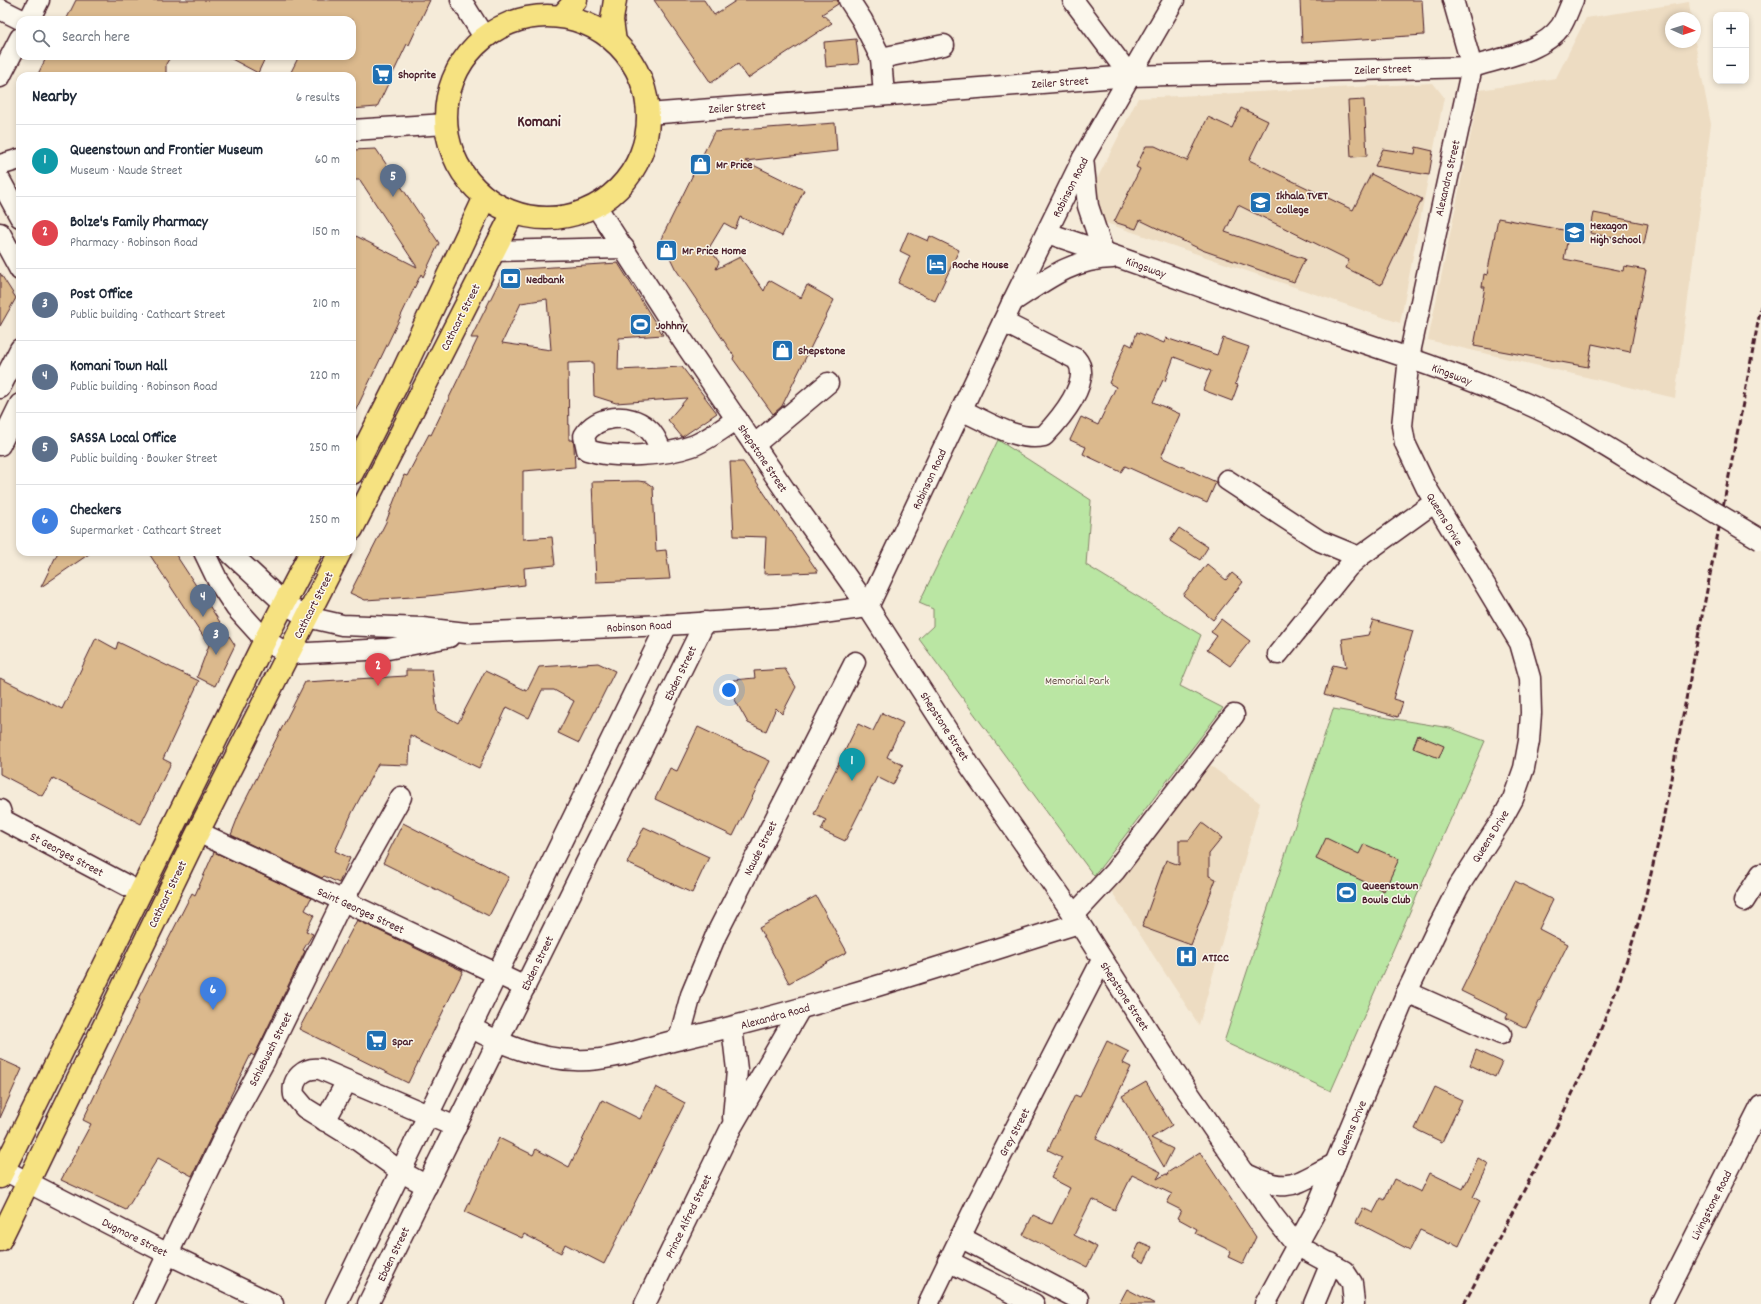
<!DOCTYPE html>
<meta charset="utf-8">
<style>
body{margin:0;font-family:Dekko,sans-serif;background:#f6f6f7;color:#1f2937}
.controls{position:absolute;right:12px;top:12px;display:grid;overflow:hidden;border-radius:8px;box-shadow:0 2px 6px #0003}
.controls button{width:36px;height:36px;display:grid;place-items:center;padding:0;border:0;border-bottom:1px solid #e0e1e3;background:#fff;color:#1f2937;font:20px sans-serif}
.compass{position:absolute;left:1665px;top:12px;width:36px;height:36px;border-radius:50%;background:#fff;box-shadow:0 2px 6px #0003;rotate:93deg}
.you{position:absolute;left:729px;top:690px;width:14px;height:14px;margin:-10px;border:3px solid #fff;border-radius:50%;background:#1a73e8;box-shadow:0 0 0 6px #1a73e833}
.badge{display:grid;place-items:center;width:26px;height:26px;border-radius:50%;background:#0b8043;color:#fff;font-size:13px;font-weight:700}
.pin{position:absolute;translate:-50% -33px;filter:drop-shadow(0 1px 2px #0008)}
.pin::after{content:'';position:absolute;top:21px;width:14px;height:12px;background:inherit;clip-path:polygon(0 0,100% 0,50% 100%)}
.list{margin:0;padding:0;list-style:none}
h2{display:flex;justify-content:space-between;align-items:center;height:52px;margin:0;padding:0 16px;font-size:17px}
h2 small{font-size:13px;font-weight:400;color:#747a83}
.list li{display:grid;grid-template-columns:26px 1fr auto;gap:12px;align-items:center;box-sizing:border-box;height:72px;padding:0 16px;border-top:1px solid #e0e1e3}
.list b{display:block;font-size:15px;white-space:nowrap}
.list p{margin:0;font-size:13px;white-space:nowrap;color:#747a83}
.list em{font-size:13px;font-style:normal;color:#747a83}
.icon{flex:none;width:22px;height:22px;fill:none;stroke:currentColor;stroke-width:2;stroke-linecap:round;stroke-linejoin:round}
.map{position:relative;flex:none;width:1761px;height:1304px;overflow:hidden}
.search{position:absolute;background:#fff;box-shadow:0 2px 6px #0003;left:16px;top:16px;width:340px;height:44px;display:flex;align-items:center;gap:10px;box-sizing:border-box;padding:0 14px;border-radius:12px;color:#747a83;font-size:15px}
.panel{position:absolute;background:#fff;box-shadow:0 2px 6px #0003;left:16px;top:72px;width:340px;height:484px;border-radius:12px}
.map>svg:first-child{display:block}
.built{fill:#eddcc2}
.green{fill:#bae6a3;stroke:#828267}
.building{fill:#dbb98d;stroke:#4a1f2b;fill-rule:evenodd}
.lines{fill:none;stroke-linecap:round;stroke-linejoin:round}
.minor-casing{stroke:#4a1f2b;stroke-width:23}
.highway-casing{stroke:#4a1f2b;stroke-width:25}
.minor{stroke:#fbf7ec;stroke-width:20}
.highway{stroke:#f6e281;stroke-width:22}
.rail{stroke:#4a1f2b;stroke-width:3;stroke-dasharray:6 3;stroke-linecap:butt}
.minor-bridge-casing{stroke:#4a1f2b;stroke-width:23;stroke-linecap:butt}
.minor-bridge{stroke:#fbf7ec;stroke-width:20}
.labels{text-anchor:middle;stroke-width:3;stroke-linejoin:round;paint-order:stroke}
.street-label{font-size:12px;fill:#4a1f2b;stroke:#fbf7ec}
.poi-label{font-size:12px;font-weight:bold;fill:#4a1f2b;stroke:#fbf7ec;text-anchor:start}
.park-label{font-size:12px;fill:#665149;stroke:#fbf7ec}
.district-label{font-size:16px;font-weight:bold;fill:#4a1f2b;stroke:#fbf7ec}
</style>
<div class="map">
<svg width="1761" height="1304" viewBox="0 0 1761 1304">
<rect width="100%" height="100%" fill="#f5ebd9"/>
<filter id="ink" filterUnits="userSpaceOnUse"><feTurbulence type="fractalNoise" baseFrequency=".025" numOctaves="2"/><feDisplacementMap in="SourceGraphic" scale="8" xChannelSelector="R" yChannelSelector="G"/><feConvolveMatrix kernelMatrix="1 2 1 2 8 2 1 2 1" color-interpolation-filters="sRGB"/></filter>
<g filter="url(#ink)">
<g class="built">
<path d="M1689,2L1691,18H1671V42H1695L1711,124L1675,398L1428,340L1480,90L1556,78L1586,18Z"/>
<path d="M1433,83L1444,97L1400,323L1103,222L1095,183L1138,98Z"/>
<path d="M1206,762L1260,803L1199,1025L1110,889Z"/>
</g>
<g class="green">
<path d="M998,440L1091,500L1086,565L1201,635L1180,686L1223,708L1094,876L919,639L933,626V609L919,603Z"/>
<path d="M1333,709L1450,728L1485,741L1331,1091L1224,1042Z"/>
</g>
<g class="building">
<path d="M76,0H430L409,45L407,44L377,107L352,109V76H289L299,56H352V20H66Z"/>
<path d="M654,0H704L714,15L737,0H838V4L822,14L832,23L748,78L738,64L711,83Z"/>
<path d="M1300,0H1422L1424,35L1302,43Z"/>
<path d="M856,39L859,64L826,67L824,42Z"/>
<path d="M47,56H171L166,64V76H37Z"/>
<path d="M226,56H266L258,73Z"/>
<path d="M1364,100L1367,156L1351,157L1348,101Z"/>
<path d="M1241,108L1268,121L1249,160L1353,210L1371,174L1422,199L1381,285L1346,268L1349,260L1238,205L1225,232L1305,259L1294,282L1202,250L1140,220L1136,229L1114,222L1140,169L1136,167L1146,146H1155L1187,161L1208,117L1232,128Z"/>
<path d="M835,123L837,151L745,161L804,190L782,236L740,217L735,229L724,223L709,248L719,262L716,269L740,257L764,291L769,280L801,298L807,285L834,300L782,406L773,414L733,359L734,356L675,268L661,239L714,132Z"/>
<path d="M1416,147L1433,151L1429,175L1375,166L1383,149L1415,154Z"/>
<path d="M376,149L439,243L423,277L421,274L352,418V246L356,236L417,267L360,180H352V150Z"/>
<path d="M1594,213L1648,224L1644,244L1590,233Z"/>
<path d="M1498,218L1569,231L1564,259L1623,271L1624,266L1646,270L1630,352L1592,344L1588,367L1474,346L1485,287H1482L1484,274L1487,275Z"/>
<path d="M908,232L928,241L930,236L959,250L935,301L898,283L910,256L900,251Z"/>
<path d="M618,263L663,335L619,338L618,370L682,367L717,413L682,437L668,420L687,398L616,403L594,396L593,362L568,363L569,440H573L574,446L575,467L523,471V539L552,537L555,565L524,568L525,585L428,596L365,600L350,593L386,522L404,475L407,476L429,434L431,435L478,338H471L505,270ZM547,299L551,350L502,343L521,303Z"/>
<path d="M0,273L16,298L0,326Z"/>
<path d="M1137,332L1164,343L1166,338L1217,355L1223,338L1249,347L1235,384L1238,385L1232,401L1203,390L1211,371L1174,357L1165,381L1163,380L1153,402L1180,414L1161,457L1216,482L1207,503L1125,466L1121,472L1083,454L1086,447L1070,440L1081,417L1098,425L1116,387L1109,383L1126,343L1132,346Z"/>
<path d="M730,462H743L818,572L764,574L766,537L734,536Z"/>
<path d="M638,481L646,482L653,487L656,551L666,550L670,579L596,582L592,482Z"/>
<path d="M1179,528L1208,547L1200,560L1170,541Z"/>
<path d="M58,552H92L41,587Z"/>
<path d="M148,552H174L235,645L215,686L197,677L209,645Z"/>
<path d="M1207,564L1226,580L1232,573L1243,582L1213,620L1183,595Z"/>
<path d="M1221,619L1250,641L1230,666L1207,650L1217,636L1211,632Z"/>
<path d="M1373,620L1413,631L1393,699L1403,702L1398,717L1324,695L1333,665L1346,668L1342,639L1368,635Z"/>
<path d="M96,638L116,649L118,642L199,681L163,759L171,763L141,824L53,778L42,796L0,774V678L62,709Z"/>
<path d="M598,663L615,671L579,743L558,733L574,701L554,690H542L529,718L507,707L479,768L410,735L409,765L378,764L352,813L335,851L350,858L339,883L324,876L322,878L231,835L241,809L305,682L406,676V670H432L437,711L458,723L485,671L527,691L539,667Z"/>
<path d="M785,669L796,687L782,714L776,708L766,731L748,723L734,698L733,680L755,678L754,671Z"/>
<path d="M882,713L903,723L887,757L903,765L893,785L877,777L845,841L821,830L826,820L814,814L858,724L873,731Z"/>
<path d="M698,727L770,761L733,836L655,799L670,768L677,771Z"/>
<path d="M1418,735L1444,746L1439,758L1413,748Z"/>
<path d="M403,823L509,877L489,916L383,863Z"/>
<path d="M1202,823L1222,838L1209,854V876L1216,879L1191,945L1142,927L1166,860L1179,865V840H1189Z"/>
<path d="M644,827L709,857L692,893L627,863Z"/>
<path d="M1326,838L1359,854L1364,844L1399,859L1384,891L1316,859Z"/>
<path d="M214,852L311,898L305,910L314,915L306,931L313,934L303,950L305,951L254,1056L251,1054L192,1176L158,1158L126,1210L61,1180L91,1124L83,1120L140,1000L138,999L192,893L195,895Z"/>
<path d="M1515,881L1553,900L1539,929L1568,944L1526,1028L1506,1018L1508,1014L1461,991Z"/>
<path d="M816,896L847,952L789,983L759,928Z"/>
<path d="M357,920L463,971L408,1083L299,1029Z"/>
<path d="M1107,1041L1129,1052L1123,1063L1131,1067L1096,1139L1161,1172L1157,1179L1166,1174L1168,1175L1167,1173L1200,1152L1256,1237L1243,1264L1228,1257L1231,1251L1195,1233L1197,1229L1177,1218L1181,1210L1167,1203L1172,1194L1132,1175L1115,1210L1092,1199L1074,1235L1097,1247L1087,1267L1023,1235L1033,1215L1052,1224L1070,1188L1051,1178L1062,1157L1048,1150L1075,1095L1080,1097Z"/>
<path d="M1476,1050L1502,1062L1495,1077L1470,1065Z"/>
<path d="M0,1059L22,1069L0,1118Z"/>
<path d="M1146,1082L1172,1125L1151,1138L1173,1149L1164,1167L1122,1096Z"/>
<path d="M656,1087L685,1103L604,1264L565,1244L561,1253L524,1234L522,1238L465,1212L499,1138L533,1155L536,1149L569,1167L602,1100L640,1119Z"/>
<path d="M1435,1087L1462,1100L1442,1142L1415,1129Z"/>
<path d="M1478,1158L1489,1164L1473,1197L1480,1201L1459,1246L1451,1242L1450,1244L1420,1230L1410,1250L1356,1222L1363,1208L1373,1213L1381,1198L1384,1200L1394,1179L1421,1192L1430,1173L1463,1189Z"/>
<path d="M1140,1242L1152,1247L1144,1263L1133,1257Z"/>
<path d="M1127,1289L1155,1304H1119Z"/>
</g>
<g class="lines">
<defs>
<g id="minor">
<path d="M461,0L484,37"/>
<path d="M849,0L862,20L881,58"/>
<path d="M0,9L22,20"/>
<path d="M29,20L39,0"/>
<path d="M1130,76L1174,0"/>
<path d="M0,77L20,38"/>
<path d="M884,95L881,58L944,45"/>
<path d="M648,114L1130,76L1472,67C1501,58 1543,52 1561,26C1566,18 1569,8 1573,0"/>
<path d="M352,130L446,124"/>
<path d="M1083,158L1088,206L1103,251"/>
<path d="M0,165L20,159"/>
<path d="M0,180L20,217"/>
<path d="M596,206L683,341L789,496L868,607L972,769L1074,915L1175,1073L1271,1213L1296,1245L1344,1271L1352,1283L1354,1304"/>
<path d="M0,233L20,270"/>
<path d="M1047,233C1121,257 1195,285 1269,311C1354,341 1442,366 1525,403C1571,423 1614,452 1658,478"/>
<path d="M494,251L624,248"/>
<path d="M1012,302C1046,280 1071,259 1113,258"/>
<path d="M0,388L20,349"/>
<path d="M961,410C986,421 1017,442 1044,436C1059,420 1094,380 1076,359L1003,322"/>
<path d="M0,445L20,404"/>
<path d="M754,445L828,383"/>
<path d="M662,452C658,444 655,434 647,428C629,412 596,415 584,436L587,450C615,459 664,456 692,446C708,440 723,428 737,419"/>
<path d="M1227,480L1320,541L1359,557"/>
<path d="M204,552L218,581L236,608L265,640L288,654L388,649L449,637"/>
<path d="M229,552L284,603L307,617L342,625L422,628L466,633L667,625L793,617L868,607L1012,303L1083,158L1130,76L1073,0"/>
<path d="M1278,654L1348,567L1359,557L1435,502"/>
<path d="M0,810L3,820L141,893"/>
<path d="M198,832L525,987"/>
<path d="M1744,901L1761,874"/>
<path d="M1074,915L1115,871L1234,715"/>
<path d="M1407,992L1501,1034"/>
<path d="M470,1027C503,1045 537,1059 575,1060C611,1062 646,1047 681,1039C816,1008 947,964 1079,923"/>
<path d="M732,1027L737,1070L733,1118"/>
<path d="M679,1039L691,995L716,935L855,662"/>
<path d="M325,1121L347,1081"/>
<path d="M0,1168L168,1254L273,1304"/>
<path d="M1246,1174C1291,1195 1293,1184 1335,1164"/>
<path d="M427,1186L400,1171L357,1140L305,1108L294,1095C291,1078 305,1067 320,1069L456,1127"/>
<path d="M960,1237L1078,1299"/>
<path d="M948,1261L1034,1304"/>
<path d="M144,1304L232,1120L264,1062L342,902L401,797"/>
<path d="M336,1304L667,625"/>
<path d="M368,1304L705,622"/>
<path d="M645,1304L731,1128L800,1009"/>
<path d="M928,1304L975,1207L1102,960"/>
<path d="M1265,1304L1314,1214L1407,992L1439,925L1459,886L1501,821L1513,799L1524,768L1529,741L1531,713L1530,678L1520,643L1426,487L1405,443L1402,426L1409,357L1472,67L1453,0"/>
<path d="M1314,1304L1331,1263"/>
<path d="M1661,1304L1761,1106"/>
</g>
<g id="highway">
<path d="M562,16L576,0"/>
<circle cx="547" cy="117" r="101"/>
<path d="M615,42L612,20L615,0"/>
<path d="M352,473L396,386L485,197"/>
<path d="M352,529L513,213"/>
<path d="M0,1177L265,640L311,552"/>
<path d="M0,1240L198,832L340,552"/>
</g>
</defs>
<use href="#minor" class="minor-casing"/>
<use href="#highway" class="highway-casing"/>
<use href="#minor" class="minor"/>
<use href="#highway" class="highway"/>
<path class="rail" d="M1464,1304C1523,1191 1588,1078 1628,956C1657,868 1671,775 1689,684C1713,558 1738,432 1761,306"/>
<defs>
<path id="minor-bridge" d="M1658,478L1761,540"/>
</defs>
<use href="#minor-bridge" class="minor-bridge-casing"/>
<use href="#minor-bridge" class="minor-bridge"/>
</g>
</g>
<defs>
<symbol id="supermarket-square" viewBox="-11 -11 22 22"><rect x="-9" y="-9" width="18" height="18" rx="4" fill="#1f6fb2" stroke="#fbf7ec"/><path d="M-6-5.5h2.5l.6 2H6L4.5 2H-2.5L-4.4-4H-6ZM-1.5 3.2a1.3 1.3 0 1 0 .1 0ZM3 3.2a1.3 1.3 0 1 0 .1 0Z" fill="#fff"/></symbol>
<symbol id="shop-square" viewBox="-11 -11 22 22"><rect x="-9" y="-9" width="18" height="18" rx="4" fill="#1f6fb2" stroke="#fbf7ec"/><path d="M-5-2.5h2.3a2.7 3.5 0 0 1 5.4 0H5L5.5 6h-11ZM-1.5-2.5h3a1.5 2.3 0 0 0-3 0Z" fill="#fff"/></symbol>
<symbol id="university-square" viewBox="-11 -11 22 22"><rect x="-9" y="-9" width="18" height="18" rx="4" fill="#1f6fb2" stroke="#fbf7ec"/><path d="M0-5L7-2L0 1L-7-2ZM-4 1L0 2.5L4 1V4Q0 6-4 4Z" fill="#fff"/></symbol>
<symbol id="school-square" viewBox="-11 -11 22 22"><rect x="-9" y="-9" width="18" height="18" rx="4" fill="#1f6fb2" stroke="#fbf7ec"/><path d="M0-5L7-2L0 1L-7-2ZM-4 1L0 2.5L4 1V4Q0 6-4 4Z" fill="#fff"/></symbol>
<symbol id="hotel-square" viewBox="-11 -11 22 22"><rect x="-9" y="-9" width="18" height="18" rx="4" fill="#1f6fb2" stroke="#fbf7ec"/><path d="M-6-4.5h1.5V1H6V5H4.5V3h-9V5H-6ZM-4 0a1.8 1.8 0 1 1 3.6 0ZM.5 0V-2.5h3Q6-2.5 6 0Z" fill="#fff"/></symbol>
<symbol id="bank-square" viewBox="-11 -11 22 22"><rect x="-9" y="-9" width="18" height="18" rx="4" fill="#1f6fb2" stroke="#fbf7ec"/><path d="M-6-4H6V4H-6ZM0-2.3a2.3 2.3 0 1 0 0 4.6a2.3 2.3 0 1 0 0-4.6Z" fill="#fff"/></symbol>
<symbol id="stadium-square" viewBox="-11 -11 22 22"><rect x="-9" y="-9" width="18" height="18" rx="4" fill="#1f6fb2" stroke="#fbf7ec"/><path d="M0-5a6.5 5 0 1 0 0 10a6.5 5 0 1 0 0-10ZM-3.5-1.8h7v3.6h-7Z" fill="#fff"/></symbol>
<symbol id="hospital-square" viewBox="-11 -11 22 22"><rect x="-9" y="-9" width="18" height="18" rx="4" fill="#1f6fb2" stroke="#fbf7ec"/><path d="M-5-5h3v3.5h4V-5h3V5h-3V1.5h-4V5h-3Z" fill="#fff"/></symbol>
</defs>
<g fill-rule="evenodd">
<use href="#supermarket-square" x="370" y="62" width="25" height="25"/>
<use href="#shop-square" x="688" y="152" width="25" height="25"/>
<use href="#university-square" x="1248" y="190" width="25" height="25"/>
<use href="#school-square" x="1562" y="220" width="25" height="25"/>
<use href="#shop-square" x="654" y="238" width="25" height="25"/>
<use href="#hotel-square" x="924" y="252" width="25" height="25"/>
<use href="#bank-square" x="498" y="266" width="25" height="25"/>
<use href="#stadium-square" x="628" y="312" width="25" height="25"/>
<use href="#shop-square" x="770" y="338" width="25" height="25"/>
<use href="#stadium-square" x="1334" y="880" width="25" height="25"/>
<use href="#hospital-square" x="1174" y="944" width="25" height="25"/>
<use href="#supermarket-square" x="364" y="1028" width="25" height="25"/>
</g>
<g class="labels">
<g class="street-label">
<text transform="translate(1383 69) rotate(-2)" y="4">Zeiler Street</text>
<text transform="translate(1060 82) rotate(-4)" y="4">Zeiler Street</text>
<text transform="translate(737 107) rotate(-4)" y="4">Zeiler Street</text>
<text transform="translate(1447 178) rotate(-77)" y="4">Alexandra Street</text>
<text transform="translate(1070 187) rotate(-63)" y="4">Robinson Road</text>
<text transform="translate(1146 267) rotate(20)" y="4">Kingsway</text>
<text transform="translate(460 317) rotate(-63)" y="4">Cathcart Street</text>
<text transform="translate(1452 374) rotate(21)" y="4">Kingsway</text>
<text transform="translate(763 458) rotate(56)" y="4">Shepstone Street</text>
<text transform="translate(929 479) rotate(-65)" y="4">Robinson Road</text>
<text transform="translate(1445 519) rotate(59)" y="4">Queens Drive</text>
<text transform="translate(313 605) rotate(-63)" y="4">Cathcart Street</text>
<text transform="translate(639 626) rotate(-3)" y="4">Robinson Road</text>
<text transform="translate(680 673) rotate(-64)" y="4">Ebden Street</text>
<text transform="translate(945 726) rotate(57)" y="4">Shepstone Street</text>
<text transform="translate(1490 836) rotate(-58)" y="4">Queens Drive</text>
<text transform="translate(760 848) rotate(-63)" y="4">Naude Street</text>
<text transform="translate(67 854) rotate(28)" y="4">St Georges Street</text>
<text transform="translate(167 894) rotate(-64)" y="4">Cathcart Street</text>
<text transform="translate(361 910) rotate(25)" y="4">Saint Georges Street</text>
<text transform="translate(537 963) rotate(-64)" y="4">Ebden Street</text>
<text transform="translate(1125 996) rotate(57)" y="4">Shepstone Street</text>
<text transform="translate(775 1016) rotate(-15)" y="4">Alexandra Road</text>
<text transform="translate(270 1049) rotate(-63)" y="4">Schlebusch Street</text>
<text transform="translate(1351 1128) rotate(-67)" y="4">Queens Drive</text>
<text transform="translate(1014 1132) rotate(-62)" y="4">Grey Street</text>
<text transform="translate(1711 1205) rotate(-63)" y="4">Livingstone Road</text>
<text transform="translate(688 1216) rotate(-64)" y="4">Prince Alfred Street</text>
<text transform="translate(135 1237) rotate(27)" y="4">Dugmore Street</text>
<text transform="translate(393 1254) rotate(-64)" y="4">Ebden Street</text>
</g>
<g class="poi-label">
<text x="398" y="78">Shoprite</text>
<text x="716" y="168">Mr Price</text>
<text x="1276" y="199">Ikhala TVET<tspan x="1276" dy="14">College</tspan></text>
<text x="1590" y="229">Hexagon<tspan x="1590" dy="14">High School</tspan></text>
<text x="682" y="254">Mr Price Home</text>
<text x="952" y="268">Roche House</text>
<text x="526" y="283">Nedbank</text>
<text x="656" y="329">Johhny</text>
<text x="798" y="354">Shepstone</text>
<text x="1362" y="889">Queenstown<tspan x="1362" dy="14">Bowls Club</tspan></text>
<text x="1202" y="961">ATICC</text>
<text x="392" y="1045">Spar</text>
</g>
<g class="park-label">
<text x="1077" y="684">Memorial Park</text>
</g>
<g class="district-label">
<text x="539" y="126">Komani</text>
</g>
</g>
</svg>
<div class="controls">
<button>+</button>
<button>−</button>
</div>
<svg class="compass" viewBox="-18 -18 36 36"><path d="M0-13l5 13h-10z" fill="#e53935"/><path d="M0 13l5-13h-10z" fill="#747a83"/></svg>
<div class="you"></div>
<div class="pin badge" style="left:852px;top:781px;background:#0f9aa8">1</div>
<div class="pin badge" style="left:378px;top:686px;background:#e0444e">2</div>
<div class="pin badge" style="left:216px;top:655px;background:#5c6f8a">3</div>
<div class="pin badge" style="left:203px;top:617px;background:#5c6f8a">4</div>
<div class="pin badge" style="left:393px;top:197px;background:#5c6f8a">5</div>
<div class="pin badge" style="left:213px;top:1010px;background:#3f7fe0">6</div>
<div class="search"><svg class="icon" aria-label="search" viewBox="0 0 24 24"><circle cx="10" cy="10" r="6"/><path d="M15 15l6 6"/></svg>Search here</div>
<section class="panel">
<h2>Nearby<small>6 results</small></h2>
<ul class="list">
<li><span class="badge" style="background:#0f9aa8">1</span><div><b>Queenstown and Frontier Museum</b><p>Museum · Naude Street</p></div><em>60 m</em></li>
<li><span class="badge" style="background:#e0444e">2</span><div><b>Bolze's Family Pharmacy</b><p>Pharmacy · Robinson Road</p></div><em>150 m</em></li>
<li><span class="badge" style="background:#5c6f8a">3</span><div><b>Post Office</b><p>Public building · Cathcart Street</p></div><em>210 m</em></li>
<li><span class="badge" style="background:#5c6f8a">4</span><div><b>Komani Town Hall</b><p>Public building · Robinson Road</p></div><em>220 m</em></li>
<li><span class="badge" style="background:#5c6f8a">5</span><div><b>SASSA Local Office</b><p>Public building · Bowker Street</p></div><em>250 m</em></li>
<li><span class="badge" style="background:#3f7fe0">6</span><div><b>Checkers</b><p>Supermarket · Cathcart Street</p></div><em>250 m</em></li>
</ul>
</section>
</div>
